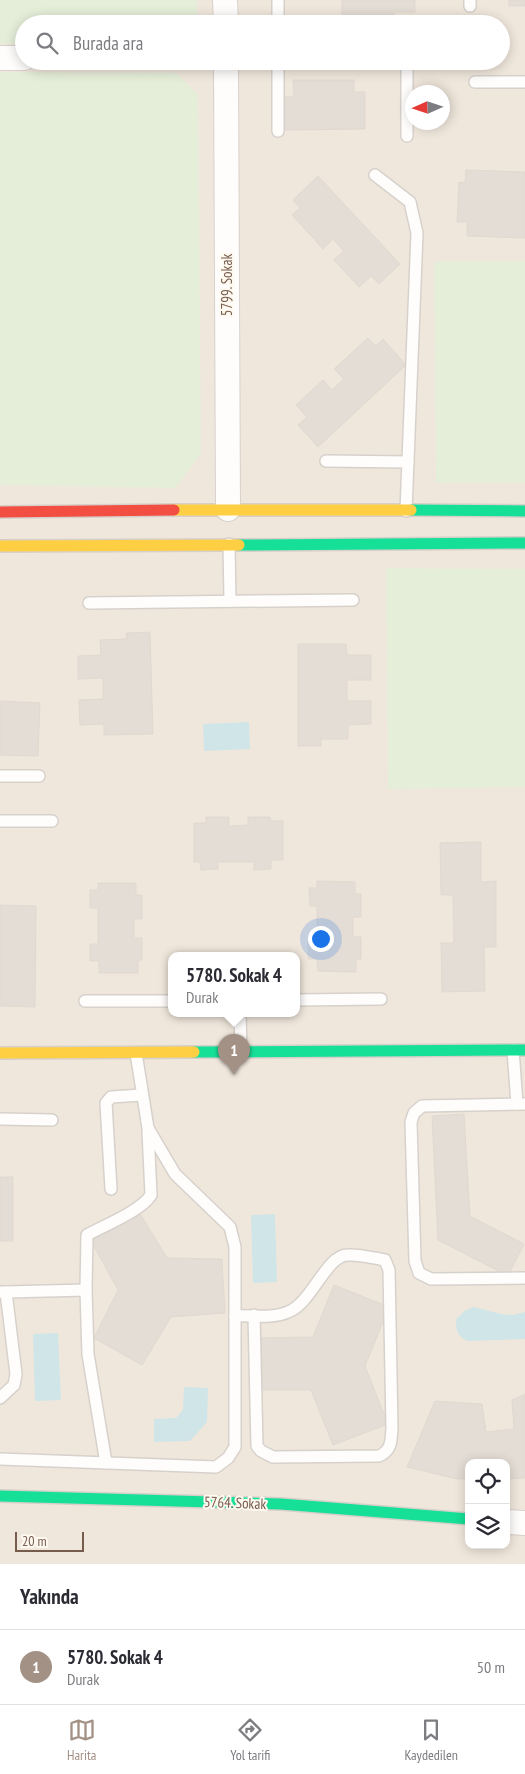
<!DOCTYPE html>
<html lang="tr">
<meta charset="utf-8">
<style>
body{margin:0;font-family:"PT Sans Narrow",sans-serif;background:#f2f2f3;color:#2b2b33}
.controls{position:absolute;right:15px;bottom:15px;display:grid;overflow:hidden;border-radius:10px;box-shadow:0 2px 12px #0003}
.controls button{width:45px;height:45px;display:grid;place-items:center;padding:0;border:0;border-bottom:1px solid #e1e1e2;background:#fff;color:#2b2b33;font:25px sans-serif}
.compass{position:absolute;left:405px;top:85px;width:45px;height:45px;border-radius:50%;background:#fff;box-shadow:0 2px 12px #0003;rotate:267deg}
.scale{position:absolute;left:15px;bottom:12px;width:69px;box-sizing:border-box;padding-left:5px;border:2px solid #765c4d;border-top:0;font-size:14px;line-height:18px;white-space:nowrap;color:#765c4d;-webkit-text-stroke:4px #fef9f0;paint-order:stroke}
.you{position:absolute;left:320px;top:938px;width:18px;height:18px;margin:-12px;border:4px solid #fff;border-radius:50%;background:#1a73e8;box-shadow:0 0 0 8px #1a73e833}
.badge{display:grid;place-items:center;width:32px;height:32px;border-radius:50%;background:#a49185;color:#fff;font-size:16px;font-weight:700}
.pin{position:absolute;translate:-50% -41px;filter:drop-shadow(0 1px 2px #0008)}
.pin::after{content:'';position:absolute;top:26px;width:18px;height:15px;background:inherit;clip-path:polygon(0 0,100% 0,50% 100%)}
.popup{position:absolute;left:168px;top:952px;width:132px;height:65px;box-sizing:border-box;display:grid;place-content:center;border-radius:10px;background:#fff;filter:drop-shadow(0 1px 4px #0005);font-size:16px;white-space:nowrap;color:#7c7c81}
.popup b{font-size:19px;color:#2b2b33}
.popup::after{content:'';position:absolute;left:50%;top:100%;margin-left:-10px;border:10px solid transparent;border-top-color:#fff}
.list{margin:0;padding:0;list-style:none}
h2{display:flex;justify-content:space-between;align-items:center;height:65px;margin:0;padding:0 20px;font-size:21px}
h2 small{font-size:16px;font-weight:400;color:#7c7c81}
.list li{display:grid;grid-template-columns:32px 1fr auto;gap:15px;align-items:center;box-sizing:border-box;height:75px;padding:0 20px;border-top:1px solid #e1e1e2}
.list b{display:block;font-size:19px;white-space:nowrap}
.list p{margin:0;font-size:16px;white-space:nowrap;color:#7c7c81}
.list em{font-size:16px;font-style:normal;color:#7c7c81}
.icon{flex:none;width:28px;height:28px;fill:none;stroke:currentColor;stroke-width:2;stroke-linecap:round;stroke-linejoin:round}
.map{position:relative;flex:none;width:525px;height:1564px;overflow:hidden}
.search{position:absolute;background:#fff;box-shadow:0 2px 12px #0003;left:15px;right:15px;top:15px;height:55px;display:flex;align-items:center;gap:12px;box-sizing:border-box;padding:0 18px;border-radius:28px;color:#7c7c81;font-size:19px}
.sheet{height:140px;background:#fff}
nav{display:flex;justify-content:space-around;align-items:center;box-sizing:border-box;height:70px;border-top:1px solid #e1e1e2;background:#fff;font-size:14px;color:#7c7c81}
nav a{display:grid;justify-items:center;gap:2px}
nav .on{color:#a49185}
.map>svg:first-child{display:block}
.residential{fill:#f0e7dc;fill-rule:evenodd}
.green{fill:#e5eed9}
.water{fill:#cfe5e8}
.building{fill:#e4ddd5;stroke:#e1d8d0}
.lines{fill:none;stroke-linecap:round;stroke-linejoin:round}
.lane-casing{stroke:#d7d1cc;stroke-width:14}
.street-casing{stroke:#d7d1cc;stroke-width:26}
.fast-casing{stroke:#d7d0ca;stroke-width:14}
.slow-casing{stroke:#d7d0ca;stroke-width:14}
.jam-casing{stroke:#d7d0ca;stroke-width:14}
.lane{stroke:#fefdfc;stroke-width:11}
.street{stroke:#fefdfc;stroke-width:24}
.fast{stroke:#16e098;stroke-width:11}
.slow{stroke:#ffcf43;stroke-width:11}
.jam{stroke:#f24e42;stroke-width:11}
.labels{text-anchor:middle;stroke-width:4;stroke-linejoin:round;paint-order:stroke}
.street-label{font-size:15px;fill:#765c4d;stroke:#fef9f0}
</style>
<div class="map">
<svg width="525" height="1564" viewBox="0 0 525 1564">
<rect width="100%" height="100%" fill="#f8f4ee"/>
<path class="residential" d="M0,0H525V1564H0ZM24,24H501V61H24ZM412,92H442V122H412ZM172,956H296V1014H172ZM469,1463H506V1545H469Z"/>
<g class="green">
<path d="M0,0H197V24H24V43L0,44Z"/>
<path d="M0,72L176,73L198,94L201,454L175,488L0,485Z"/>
<path d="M525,261V482L436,483L434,262Z"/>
<path d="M386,568L525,569V787L388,789Z"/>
</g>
<g class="water">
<path d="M249,722L250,749L204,751L203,724Z"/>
<path d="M275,1214L277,1282L253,1283L251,1215Z"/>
<path d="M474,1307L501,1314L513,1315L525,1312V1339L468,1341C458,1337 454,1329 457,1318L466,1310Z"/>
<path d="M58,1333L61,1400L35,1401L33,1334Z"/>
<path d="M184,1387L208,1388L207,1422L190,1441L154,1442V1419L176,1418L183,1410Z"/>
</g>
<g class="building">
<path d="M342,0H415V12H394V24H370V17H342Z"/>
<rect x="509" y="0" width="16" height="6"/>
<path d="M293,80H354V92H365V129L285,130L284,97H294Z"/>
<path d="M466,170L525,172V238L467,236V222H457L459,182L465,183Z"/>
<path d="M318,176L400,264L379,284L371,276L359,287L334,260L344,251L333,239L323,249L292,215L300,208L293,200Z"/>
<path d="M368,338L376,346L383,339L406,365L318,447L298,425L307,417L296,405L323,380L332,390L344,379L334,369Z"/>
<path d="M150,632L153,734L104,735V724L80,725L79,700L103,699V678L78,679V656L101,655L100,640L127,639L126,633Z"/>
<path d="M298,644H346L347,655H371V680H347V701H371V724L348,725V739H321V746H298Z"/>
<path d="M0,701L40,703L38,756L0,755Z"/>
<path d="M206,817H229V826L248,825V817H270L271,821H283V860H271V869L254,870V862H218V869L201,870L200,862H194V823H206Z"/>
<path d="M481,842V882L496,881V947H484L485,991L442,992L441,943H454L453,895H441L440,843Z"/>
<path d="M317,881L355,882V894H361V917H353V937H361V959H356V972L318,971L317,959H308V942H317V906H310L309,888H317Z"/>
<path d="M98,883H136V895H142V919H134V938H142V960H138V973H99V961H90V944H98V908H90V890H98Z"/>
<path d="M0,905L36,906L35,1007L0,1006Z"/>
<path d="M464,1114L470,1216L524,1244L508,1276L438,1240L432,1116Z"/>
<rect x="0" y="1177" width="13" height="64"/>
<path d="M139,1212L167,1258L222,1259L225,1313L171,1317L142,1365L94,1338L118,1290L91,1241Z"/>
<path d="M334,1285L389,1307L365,1366L388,1424L333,1445L311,1390H260L259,1338L313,1337Z"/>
<path d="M525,1394V1478L506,1479V1463H469V1479H457L407,1467L435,1401L482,1404L486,1432L514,1429L512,1400Z"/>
</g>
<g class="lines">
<defs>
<g id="lane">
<path d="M470,0V6"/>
<path d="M278,24V0"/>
<path d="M407,61V136"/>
<path d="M475,82H525"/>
<path d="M278,131V61"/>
<path d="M375,175L410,202L417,233L406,511"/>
<path d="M326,461L408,462"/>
<path d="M229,544L230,601"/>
<path d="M89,603L353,600"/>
<path d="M0,776H39"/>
<path d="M0,821H52"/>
<path d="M296,1000L381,999"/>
<path d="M85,1001H172"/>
<path d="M240,1014L241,1052"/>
<path d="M513,1050L517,1104"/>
<path d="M525,1104L422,1106L414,1113L411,1122L415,1261L419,1273L431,1279L525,1278"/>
<path d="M0,1119L52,1120"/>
<path d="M111,1189L106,1103L111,1097L142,1095"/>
<path d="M0,1292H6L16,1374L14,1385L0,1398"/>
<path d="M6,1292L86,1290"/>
<path d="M235,1316C252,1315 272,1319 288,1312C311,1304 326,1256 347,1255C359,1254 373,1258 385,1260L389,1270L392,1428C391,1441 392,1450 379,1456L273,1457L261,1451L257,1446L254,1315"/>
<path d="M0,1459L216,1467L228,1458L235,1447V1247L230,1227L175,1174L148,1128L136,1053"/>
<path d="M106,1463L88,1354L86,1290L87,1235C105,1225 141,1211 151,1195L148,1131"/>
</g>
<g id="street">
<path d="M225,0L226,24"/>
<path d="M0,58H24"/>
<path d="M226,61L228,509"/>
<path d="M506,1522L525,1523"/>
</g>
<g id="fast">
<path d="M411,510L525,511"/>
<path d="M239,545L525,543"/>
<path d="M194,1052L525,1050"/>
<path d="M0,1496L281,1504L469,1519"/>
</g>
<g id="slow">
<path d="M174,510H411"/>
<path d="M0,546L239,545"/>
<path d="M0,1053L194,1052"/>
</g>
<path id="jam" d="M0,512L174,510"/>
</defs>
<use href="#lane" class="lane-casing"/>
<use href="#street" class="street-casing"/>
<use href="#fast" class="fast-casing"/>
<use href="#slow" class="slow-casing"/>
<use href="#jam" class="jam-casing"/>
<use href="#lane" class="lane"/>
<use href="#street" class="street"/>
<use href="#fast" class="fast"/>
<use href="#slow" class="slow"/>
<use href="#jam" class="jam"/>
</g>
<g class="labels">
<g class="street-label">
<text transform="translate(227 285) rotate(-90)" y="5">5799. Sokak</text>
<text transform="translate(235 1503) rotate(2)" y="5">5764. Sokak</text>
</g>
</g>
</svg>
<div class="controls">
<button><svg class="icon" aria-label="locate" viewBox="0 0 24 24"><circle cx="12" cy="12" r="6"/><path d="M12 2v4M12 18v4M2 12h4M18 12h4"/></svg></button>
<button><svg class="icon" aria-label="layers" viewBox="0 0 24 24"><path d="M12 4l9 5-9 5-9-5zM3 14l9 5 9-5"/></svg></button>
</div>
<svg class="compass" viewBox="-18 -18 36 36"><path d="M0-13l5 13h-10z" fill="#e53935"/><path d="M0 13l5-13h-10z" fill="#7c7c81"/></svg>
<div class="scale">20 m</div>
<div class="you"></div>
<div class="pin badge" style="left:234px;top:1075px">1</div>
<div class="popup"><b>5780. Sokak 4</b>Durak</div>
<div class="search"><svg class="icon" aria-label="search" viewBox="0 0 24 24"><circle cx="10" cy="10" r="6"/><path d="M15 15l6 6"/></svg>Burada ara</div>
</div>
<section class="sheet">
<h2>Yakında<small></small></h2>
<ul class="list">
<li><span class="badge">1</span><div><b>5780. Sokak 4</b><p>Durak</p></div><em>50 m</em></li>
</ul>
</section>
<nav>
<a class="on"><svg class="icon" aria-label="map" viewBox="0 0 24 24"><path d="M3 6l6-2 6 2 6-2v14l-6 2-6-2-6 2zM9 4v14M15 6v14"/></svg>Harita</a>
<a><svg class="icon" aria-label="directions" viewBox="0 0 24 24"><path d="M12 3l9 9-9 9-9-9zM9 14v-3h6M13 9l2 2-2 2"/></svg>Yol tarifi</a>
<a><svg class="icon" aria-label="saved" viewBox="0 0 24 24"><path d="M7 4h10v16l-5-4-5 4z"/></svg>Kaydedilen</a>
</nav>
